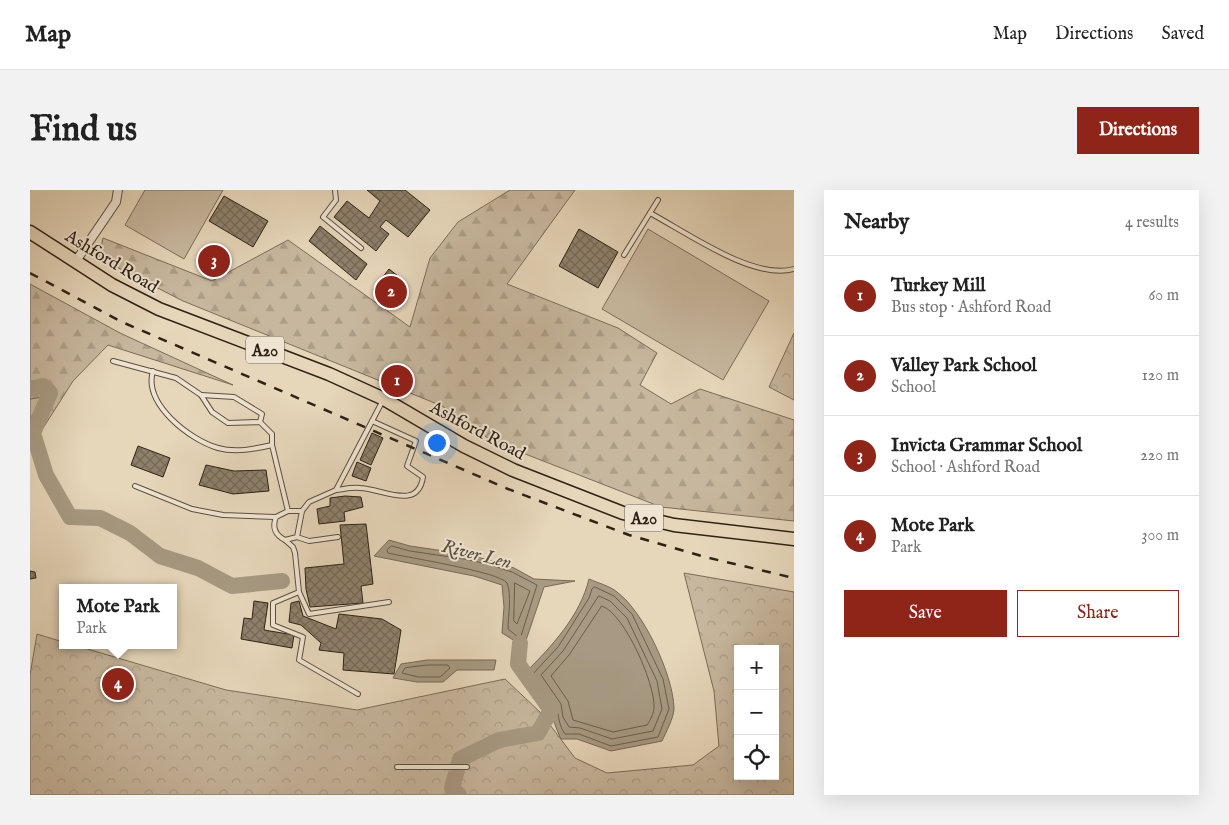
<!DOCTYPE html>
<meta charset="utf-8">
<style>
body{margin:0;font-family:"IM FELL English",serif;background:#f2f2f2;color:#222}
.controls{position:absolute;right:15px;bottom:15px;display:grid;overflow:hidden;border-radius:0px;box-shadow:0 5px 20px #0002}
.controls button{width:45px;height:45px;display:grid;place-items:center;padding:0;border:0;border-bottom:1px solid #e0e0e0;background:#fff;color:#222;font:25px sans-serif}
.you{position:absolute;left:406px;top:252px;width:18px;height:18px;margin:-12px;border:4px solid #fff;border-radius:50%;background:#1a73e8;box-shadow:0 0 0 8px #1a73e833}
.badge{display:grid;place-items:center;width:32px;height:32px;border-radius:50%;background:#8f2418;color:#fff;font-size:16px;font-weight:700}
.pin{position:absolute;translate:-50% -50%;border:2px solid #fff;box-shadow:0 1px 5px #0006}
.popup{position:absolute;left:29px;top:394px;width:118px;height:65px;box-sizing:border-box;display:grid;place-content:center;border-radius:0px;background:#fff;filter:drop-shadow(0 1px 4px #0005);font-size:16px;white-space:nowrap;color:#767676}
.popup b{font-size:19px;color:#222}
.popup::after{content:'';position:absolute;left:50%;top:100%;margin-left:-10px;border:10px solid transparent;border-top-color:#fff}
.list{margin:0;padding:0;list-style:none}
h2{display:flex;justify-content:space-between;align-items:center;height:65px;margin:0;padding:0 20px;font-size:21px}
h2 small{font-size:16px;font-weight:400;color:#767676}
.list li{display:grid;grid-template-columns:32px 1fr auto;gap:15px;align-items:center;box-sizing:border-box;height:80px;padding:0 20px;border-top:1px solid #e0e0e0}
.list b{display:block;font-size:19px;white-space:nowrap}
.list p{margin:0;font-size:16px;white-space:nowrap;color:#767676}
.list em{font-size:16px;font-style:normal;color:#767676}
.actions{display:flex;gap:10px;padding:15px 20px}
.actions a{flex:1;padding:11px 0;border:1px solid #8f2418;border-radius:0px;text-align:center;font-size:18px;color:#8f2418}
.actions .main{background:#8f2418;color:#fff}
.icon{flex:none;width:28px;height:28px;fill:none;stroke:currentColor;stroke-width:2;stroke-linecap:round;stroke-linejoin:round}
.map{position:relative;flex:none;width:764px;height:605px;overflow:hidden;border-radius:0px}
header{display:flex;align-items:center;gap:30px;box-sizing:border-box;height:70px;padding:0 25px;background:#fff;border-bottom:1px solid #e0e0e0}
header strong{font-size:24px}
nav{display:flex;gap:28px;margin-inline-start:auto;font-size:18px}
.intro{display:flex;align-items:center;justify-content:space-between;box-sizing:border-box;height:120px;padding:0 30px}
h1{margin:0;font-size:35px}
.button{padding:12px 22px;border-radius:0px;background:#8f2418;color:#fff;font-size:18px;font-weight:700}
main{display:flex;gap:30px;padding:0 30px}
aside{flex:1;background:#fff;border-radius:0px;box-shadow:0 5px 20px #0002}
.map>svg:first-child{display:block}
.green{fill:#c7b79e;stroke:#7a6c5a}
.forest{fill:url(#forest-firs);stroke:#7a6c5a}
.park{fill:url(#park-crowns);stroke:#7a6c5a;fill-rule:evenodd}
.water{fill:#a79982;stroke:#776956}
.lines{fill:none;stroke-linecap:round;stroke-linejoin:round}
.shore{stroke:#6a5e4c;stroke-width:1}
.river{stroke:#a79982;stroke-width:16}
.building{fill:url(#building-cross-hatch);stroke:#2e2215}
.service-casing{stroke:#5c4f3e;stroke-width:6}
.minor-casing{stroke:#5c4f3e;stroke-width:10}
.primary-casing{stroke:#2e2215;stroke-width:15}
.service{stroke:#efe4d2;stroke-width:4}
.minor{stroke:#efe4d2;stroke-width:8}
.primary{stroke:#e6d6ba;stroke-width:12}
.rail{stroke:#2e2215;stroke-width:2.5;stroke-dasharray:9 9;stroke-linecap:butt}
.labels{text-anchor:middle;stroke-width:4;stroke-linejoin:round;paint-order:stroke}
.shield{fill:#efe4d2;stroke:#685c4e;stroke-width:1}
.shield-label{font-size:16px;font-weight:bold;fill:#2e2215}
.street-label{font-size:18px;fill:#2e2215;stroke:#efe4d2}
.water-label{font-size:19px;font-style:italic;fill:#584c3b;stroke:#efe4d2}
</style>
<header>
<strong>Map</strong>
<nav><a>Map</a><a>Directions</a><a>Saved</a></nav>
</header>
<div class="intro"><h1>Find us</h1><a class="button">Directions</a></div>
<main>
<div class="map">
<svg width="764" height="605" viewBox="0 0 764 605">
<defs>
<pattern id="forest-firs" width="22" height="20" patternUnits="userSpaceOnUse" patternTransform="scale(1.25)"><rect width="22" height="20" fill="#c7b79e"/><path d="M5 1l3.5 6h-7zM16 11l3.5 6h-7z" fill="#ab9d87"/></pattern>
<pattern id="park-crowns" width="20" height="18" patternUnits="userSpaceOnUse" patternTransform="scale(1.25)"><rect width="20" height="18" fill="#c7b79e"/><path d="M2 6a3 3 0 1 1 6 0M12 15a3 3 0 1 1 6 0" fill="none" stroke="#ab9d87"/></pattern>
<pattern id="building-cross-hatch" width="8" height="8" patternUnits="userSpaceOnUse" patternTransform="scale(1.25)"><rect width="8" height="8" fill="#8e806b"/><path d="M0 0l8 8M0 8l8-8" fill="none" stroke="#746857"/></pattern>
</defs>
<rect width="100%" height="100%" fill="#e6d6ba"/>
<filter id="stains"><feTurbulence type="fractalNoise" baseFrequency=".004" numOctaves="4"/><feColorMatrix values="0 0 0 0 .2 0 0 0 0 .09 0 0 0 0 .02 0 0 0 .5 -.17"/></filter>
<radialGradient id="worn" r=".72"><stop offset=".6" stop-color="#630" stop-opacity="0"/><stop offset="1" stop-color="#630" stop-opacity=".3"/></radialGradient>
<g class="green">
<path d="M115,0H193L154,69L95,35Z"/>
<path d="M618,39L739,111L693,190L572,119Z"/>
<path d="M12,207L0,230V209Z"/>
</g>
<g class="forest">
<path d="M480,0H545L477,94L588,138L627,163L610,195L641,214L670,199L764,230V331L631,317L462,251L412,216L153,111L69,68L73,48L182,91L258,50L380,137L400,68L428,32Z"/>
<path d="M0,94L90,143L203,195L78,155L43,191L8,246L0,244V230L12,207L0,209Z"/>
</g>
<g class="park">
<path d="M764,143V210L739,197Z"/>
<path d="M654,383L764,402V605H0V485L7,444L33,452V455H44L196,500L327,520L475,489L511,523L545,568L577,583L663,575L689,556L684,501ZM708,459H745V586H708Z"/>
</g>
<g class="water">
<path d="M359,350L380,356L435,364L458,370L484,378L504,389L545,391L514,397L488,474H482L488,453L472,443L474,417L472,395L444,386L344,366Z"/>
<path d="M559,389C568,393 580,396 587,402C614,422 643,485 644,518C644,528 636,542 632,551L581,561L547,549H531C521,529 518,501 496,490V482C522,456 550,426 559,389Z"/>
<path d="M397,470H466L464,480H427L413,492H387L363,488L371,474Z"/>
</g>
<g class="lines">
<g class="shore">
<path d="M362,356L380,361L434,369L457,374L482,382L507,395L491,446L488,447L478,439C478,428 482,404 477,393C470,382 375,367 358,363L357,360Z"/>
<path d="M485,393L500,401L487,434L484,431Z"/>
<path d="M565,397L584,406L602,424L633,489L639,519L628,547L581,556L549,544H535C528,534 530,528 526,518C522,507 510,493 501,486L528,457L559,408L562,399Z"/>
<path d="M569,406L580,411L597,428L627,491L632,519L623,541L582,549L550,538L539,537L533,527L531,514L511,485L533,461Z"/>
<path d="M572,416C595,424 625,494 624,517C624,523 620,531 617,535L583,542L543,530L538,511L521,486L539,465Z"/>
<path d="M397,475H418L420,478L410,487H388L372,483L375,478Z"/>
</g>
<g class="river">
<path d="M0,199L13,196L20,203L3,243L16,285L40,327L70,328L100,343L130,366L168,378L202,396L252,391"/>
<path d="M429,605L422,598L430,569L469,550L508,543L521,520L488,474L490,453"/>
</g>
</g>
<g class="building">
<path d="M337,0H375L400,20L378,47L356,30L350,37L359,44L346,61L304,27L317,11L339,28L350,11Z"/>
<path d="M194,6L238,31L223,57L179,31Z"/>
<path d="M290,36L337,74L326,90L279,51Z"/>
<path d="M549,39L588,62L568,98L529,76Z"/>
<path d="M359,79L373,90L357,110L343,100Z"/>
<path d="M342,243L353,248L341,275L330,270Z"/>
<path d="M108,256L140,268L133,287L101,275Z"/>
<path d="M327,272L341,278L336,291L322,286Z"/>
<path d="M176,275L204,281L236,280L239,301L203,304L169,295Z"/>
<path d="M315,306L331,307L333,317L314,322L315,331L289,334L287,319L300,316V308Z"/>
<path d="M336,334L343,394L331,396L333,413L280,417L276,399L275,378L314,374L310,335Z"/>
<path d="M0,381L5,382L6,388L0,389Z"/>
<path d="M224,411L238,413L234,440L264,445L262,458L211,449L214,428L222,429Z"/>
<path d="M269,411L273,426L306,439L309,424L352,429L371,440L364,484L313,480L314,463L289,460L291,453L271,435L259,432L261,413Z"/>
</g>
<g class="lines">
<defs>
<g id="service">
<path d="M305,0L306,10L293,27L331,58"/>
<path d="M620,23C656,42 724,91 764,79"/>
<path d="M594,65L628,10"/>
<path d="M83,171L146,188L171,205L182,222L198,233L230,232L242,244V255L258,321"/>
<path d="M123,181C113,214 160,250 188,258C206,263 224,259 242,255"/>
<path d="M171,205L204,207L232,224L230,232"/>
<path d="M105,296L162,319L193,325L246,327"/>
<path d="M306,300C314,299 323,297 330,298C353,299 388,321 393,287L377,276L386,251L342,231"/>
<path d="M272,321L279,312L306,300L352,212"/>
<path d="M267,347L272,321H258L246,327C242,337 245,345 255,350L267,347L279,351L308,347"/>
<path d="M255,350L263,357L265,363L269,402L243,413V435L273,447L269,470L328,504"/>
<path d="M269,402L279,424L359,412"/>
<path d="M367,577H437"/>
</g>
<path id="minor" d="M46,71L86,12L88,0"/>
<path id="primary" d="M0,42L82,95L129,119L299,184L354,209L434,256L483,280L593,323L644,335L764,349"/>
</defs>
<use href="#service" class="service-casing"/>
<use href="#minor" class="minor-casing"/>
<use href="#primary" class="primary-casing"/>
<use href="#service" class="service"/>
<use href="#minor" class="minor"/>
<use href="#primary" class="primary"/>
<path class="rail" d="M0,83L92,132L478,299L599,345L675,367L764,388"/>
</g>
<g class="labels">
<g class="shield">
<rect x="216" y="146.5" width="38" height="27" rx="4"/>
<rect x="595" y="314.5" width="38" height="27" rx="4"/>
</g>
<g class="shield-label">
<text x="235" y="166">A20</text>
<text x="614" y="334">A20</text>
</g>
<g class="street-label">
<text transform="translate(82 71) rotate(31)" y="6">Ashford Road</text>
<text transform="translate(448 240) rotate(28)" y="6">Ashford Road</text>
</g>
<g class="water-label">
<text transform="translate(447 363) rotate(14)" y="7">River Len</text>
</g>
</g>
<rect width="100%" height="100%" filter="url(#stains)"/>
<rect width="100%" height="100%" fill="url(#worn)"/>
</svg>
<div class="controls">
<button>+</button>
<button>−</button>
<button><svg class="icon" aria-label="locate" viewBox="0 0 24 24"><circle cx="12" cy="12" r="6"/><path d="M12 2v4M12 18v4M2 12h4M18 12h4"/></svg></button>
</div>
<div class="you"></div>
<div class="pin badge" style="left:367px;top:191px">1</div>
<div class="pin badge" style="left:361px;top:102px">2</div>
<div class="pin badge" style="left:184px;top:71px">3</div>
<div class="pin badge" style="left:88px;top:494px">4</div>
<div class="popup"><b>Mote Park</b>Park</div>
</div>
<aside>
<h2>Nearby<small>4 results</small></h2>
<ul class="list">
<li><span class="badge">1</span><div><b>Turkey Mill</b><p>Bus stop · Ashford Road</p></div><em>60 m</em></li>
<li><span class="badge">2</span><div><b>Valley Park School</b><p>School</p></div><em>120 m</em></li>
<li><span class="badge">3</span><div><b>Invicta Grammar School</b><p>School · Ashford Road</p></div><em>220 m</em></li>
<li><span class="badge">4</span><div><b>Mote Park</b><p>Park</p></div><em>300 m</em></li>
</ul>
<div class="actions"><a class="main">Save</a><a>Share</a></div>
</aside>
</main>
